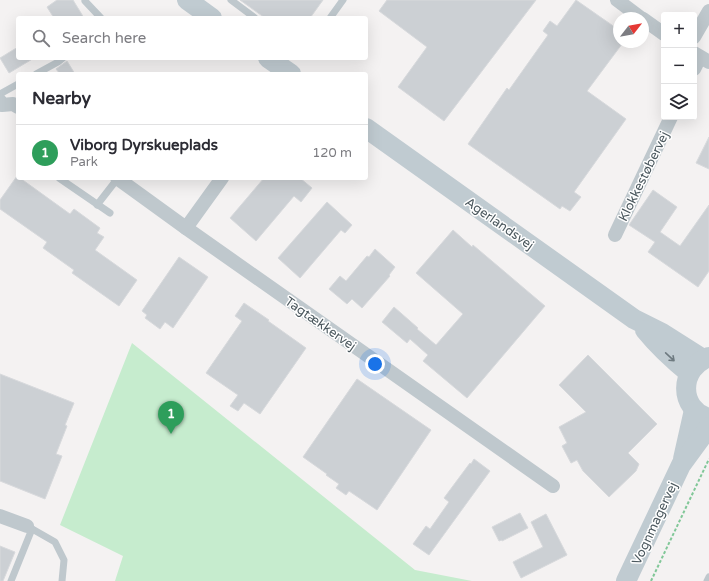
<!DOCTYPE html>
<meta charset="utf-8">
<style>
body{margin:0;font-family:"Varela Round",sans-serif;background:#f7f7f7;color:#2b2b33}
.controls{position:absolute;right:12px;top:12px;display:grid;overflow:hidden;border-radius:4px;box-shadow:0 4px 16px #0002}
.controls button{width:36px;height:36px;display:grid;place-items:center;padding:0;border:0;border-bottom:1px solid #e1e1e2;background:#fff;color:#2b2b33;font:20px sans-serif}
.compass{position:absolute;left:613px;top:12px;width:36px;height:36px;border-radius:50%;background:#fff;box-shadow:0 4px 16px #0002;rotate:59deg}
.you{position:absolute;left:375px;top:364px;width:14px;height:14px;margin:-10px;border:3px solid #fff;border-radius:50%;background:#1a73e8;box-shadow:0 0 0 6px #1a73e833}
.badge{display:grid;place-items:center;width:26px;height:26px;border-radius:50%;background:#7c3aed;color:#fff;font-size:13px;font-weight:700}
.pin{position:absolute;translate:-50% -33px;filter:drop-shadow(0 1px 2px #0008)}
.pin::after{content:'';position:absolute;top:21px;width:14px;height:12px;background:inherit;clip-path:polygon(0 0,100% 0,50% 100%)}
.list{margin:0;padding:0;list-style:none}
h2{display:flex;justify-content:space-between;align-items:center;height:52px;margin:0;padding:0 16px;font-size:17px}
h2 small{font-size:13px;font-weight:400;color:#7c7c81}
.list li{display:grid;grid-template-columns:26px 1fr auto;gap:12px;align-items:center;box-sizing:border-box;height:56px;padding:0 16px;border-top:1px solid #e1e1e2}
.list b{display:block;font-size:15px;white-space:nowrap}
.list p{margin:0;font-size:13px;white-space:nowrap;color:#7c7c81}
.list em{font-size:13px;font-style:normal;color:#7c7c81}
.icon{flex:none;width:22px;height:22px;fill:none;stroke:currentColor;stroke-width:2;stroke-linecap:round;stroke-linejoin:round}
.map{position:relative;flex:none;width:709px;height:581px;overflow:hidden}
.search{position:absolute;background:#fff;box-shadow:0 4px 16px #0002;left:16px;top:16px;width:352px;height:44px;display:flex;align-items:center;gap:10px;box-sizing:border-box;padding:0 14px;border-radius:4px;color:#7c7c81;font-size:15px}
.panel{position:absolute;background:#fff;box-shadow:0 4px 16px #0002;left:16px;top:72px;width:352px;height:108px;border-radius:4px}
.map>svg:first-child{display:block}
.green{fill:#c6ecce}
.building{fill:#ccd0d4;stroke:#d7d9dc}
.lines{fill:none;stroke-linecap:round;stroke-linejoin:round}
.path{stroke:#81c798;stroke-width:2;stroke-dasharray:3 2;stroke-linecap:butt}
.lane{stroke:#bfc8cd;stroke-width:7}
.street{stroke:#bfc8cd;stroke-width:14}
.secondary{stroke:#c0cbd1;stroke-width:20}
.oneway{stroke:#6e7a80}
.labels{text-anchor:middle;stroke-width:3;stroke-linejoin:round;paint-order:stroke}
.street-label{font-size:13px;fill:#4b585e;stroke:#fff}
</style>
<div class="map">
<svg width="709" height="581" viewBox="0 0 709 581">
<rect width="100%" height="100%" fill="#f4f2f2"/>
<path class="green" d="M132,343L415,570L472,581H115L123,556L60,525Z"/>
<g class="building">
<path d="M57,0H73L84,18H54L47,7Z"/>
<path d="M240,0H323L310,18H265Z"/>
<path d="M387,0H536L444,121L398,87L427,47L379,11Z"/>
<path d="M576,0L619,30V42L622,44L587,91L626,119L574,192L581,197L570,211L562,206L560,209L468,144L507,88L509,90L548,35L543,31L550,21L557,26Z"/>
<path d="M18,47V58H34L9,73L0,58Z"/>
<path d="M67,61L75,74H60L56,69Z"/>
<path d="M709,137V169L696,163Z"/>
<path d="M17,176L18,178H20L70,214L74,209L100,228L97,233L104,237L95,250L137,280L119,306L72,273L74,270L43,248L47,242L0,209V200Z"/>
<path d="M264,178H300L312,188L301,202L294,196L256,241L230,218Z"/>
<path d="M653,190L677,207L660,232L680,246L709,205V271L698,287L648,252L655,242L629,225Z"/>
<path d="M327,202L352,225L345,233L341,230L300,278L278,258Z"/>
<path d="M453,230L472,247L473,245L545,306L467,398L423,361L428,355L410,339L407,343L382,322L394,307L418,328L417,329L436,345L463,314L416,273Z"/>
<path d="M375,249L395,267L389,275L390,276L362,308L352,299L347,304L329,289L340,276L346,281L367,256L369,257Z"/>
<path d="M179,257L208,277L173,328L165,322L160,329L145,318L147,315L142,311Z"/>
<path d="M244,303L269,320L268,321L306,348L260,414L244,403L238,411L230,406L238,395L206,373L242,321L235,316Z"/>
<path d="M588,355L657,424L628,453L639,464L636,471L609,497L583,471L577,460L571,463L562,446L567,443L559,427L586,412L559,385Z"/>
<path d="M0,374L74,403L65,425L67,426L56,454L62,456L45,499L0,481Z"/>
<path d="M357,379L431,430L377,510L349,491L346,495L336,488L339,484L326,475L327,474L303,457Z"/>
<path d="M474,459L490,471L429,555L413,544L426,526L430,529L449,502L444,498L470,463L471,464Z"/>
<path d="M520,513L528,528L502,541V540L499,541L492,527Z"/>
<path d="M546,514L567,555L521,578L513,562L543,547L531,522Z"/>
<path d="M0,546L15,552L3,581H0Z"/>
</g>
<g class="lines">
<path class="path" d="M651,581L709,459"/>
<g class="lane">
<path d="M231,0L255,18"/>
<path d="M85,1L101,18"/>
<path d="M330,18L343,0"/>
<path d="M36,74L58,62L63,58"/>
<path d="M0,94L18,84"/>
<path d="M59,178L110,213"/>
<path d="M97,205L118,178"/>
<path d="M27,526L55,542L64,560L62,581"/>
<path d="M11,581L32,529"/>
<path d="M707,581L709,577"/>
</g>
<g class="street">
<path d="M617,0L641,18"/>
<path d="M643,19L664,34"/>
<path d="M694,37L709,11"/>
<path d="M694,53L709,62"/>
<path d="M694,69L700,57"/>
<path d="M0,101L2,105L13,104L18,107"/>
<path d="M117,178L186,228L553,486"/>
<path d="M186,228L222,178"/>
<path d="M615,235L671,117"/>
<path d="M0,516L27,526"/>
</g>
<g class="secondary">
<path d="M187,0L212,18"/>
<path d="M268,58L291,74"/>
<path d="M366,128L634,319L662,333L703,359"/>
<path d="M645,330C658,346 673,360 689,373"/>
<path d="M709,357C679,368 678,409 709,418"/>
<path d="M683,459L694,410"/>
<path d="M626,581L681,465L709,427"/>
</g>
</g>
<defs><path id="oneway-shaft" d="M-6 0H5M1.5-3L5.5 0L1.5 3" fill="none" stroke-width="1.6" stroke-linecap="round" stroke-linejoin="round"/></defs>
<use class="oneway" href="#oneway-shaft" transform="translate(670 357) rotate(43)"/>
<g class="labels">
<g class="street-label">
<text transform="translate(643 176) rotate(-64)" y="5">Klokkestøbervej</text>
<text transform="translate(500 223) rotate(35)" y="5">Agerlandsvej</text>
<text transform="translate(321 323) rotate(35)" y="5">Tagtækkervej</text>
<text transform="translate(654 523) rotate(-65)" y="5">Vognmagervej</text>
</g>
</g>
</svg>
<div class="controls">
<button>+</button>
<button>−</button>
<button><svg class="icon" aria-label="layers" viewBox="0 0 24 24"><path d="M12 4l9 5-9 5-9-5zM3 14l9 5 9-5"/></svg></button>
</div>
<svg class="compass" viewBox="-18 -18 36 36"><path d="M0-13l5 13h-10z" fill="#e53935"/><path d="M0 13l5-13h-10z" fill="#7c7c81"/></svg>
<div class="you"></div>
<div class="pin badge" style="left:171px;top:434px;background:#2e9e5b">1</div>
<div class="search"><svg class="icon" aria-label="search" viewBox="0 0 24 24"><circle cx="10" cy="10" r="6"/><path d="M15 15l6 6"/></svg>Search here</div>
<section class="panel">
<h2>Nearby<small></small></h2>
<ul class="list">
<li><span class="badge" style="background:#2e9e5b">1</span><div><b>Viborg Dyrskueplads</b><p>Park</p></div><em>120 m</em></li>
</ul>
</section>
</div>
